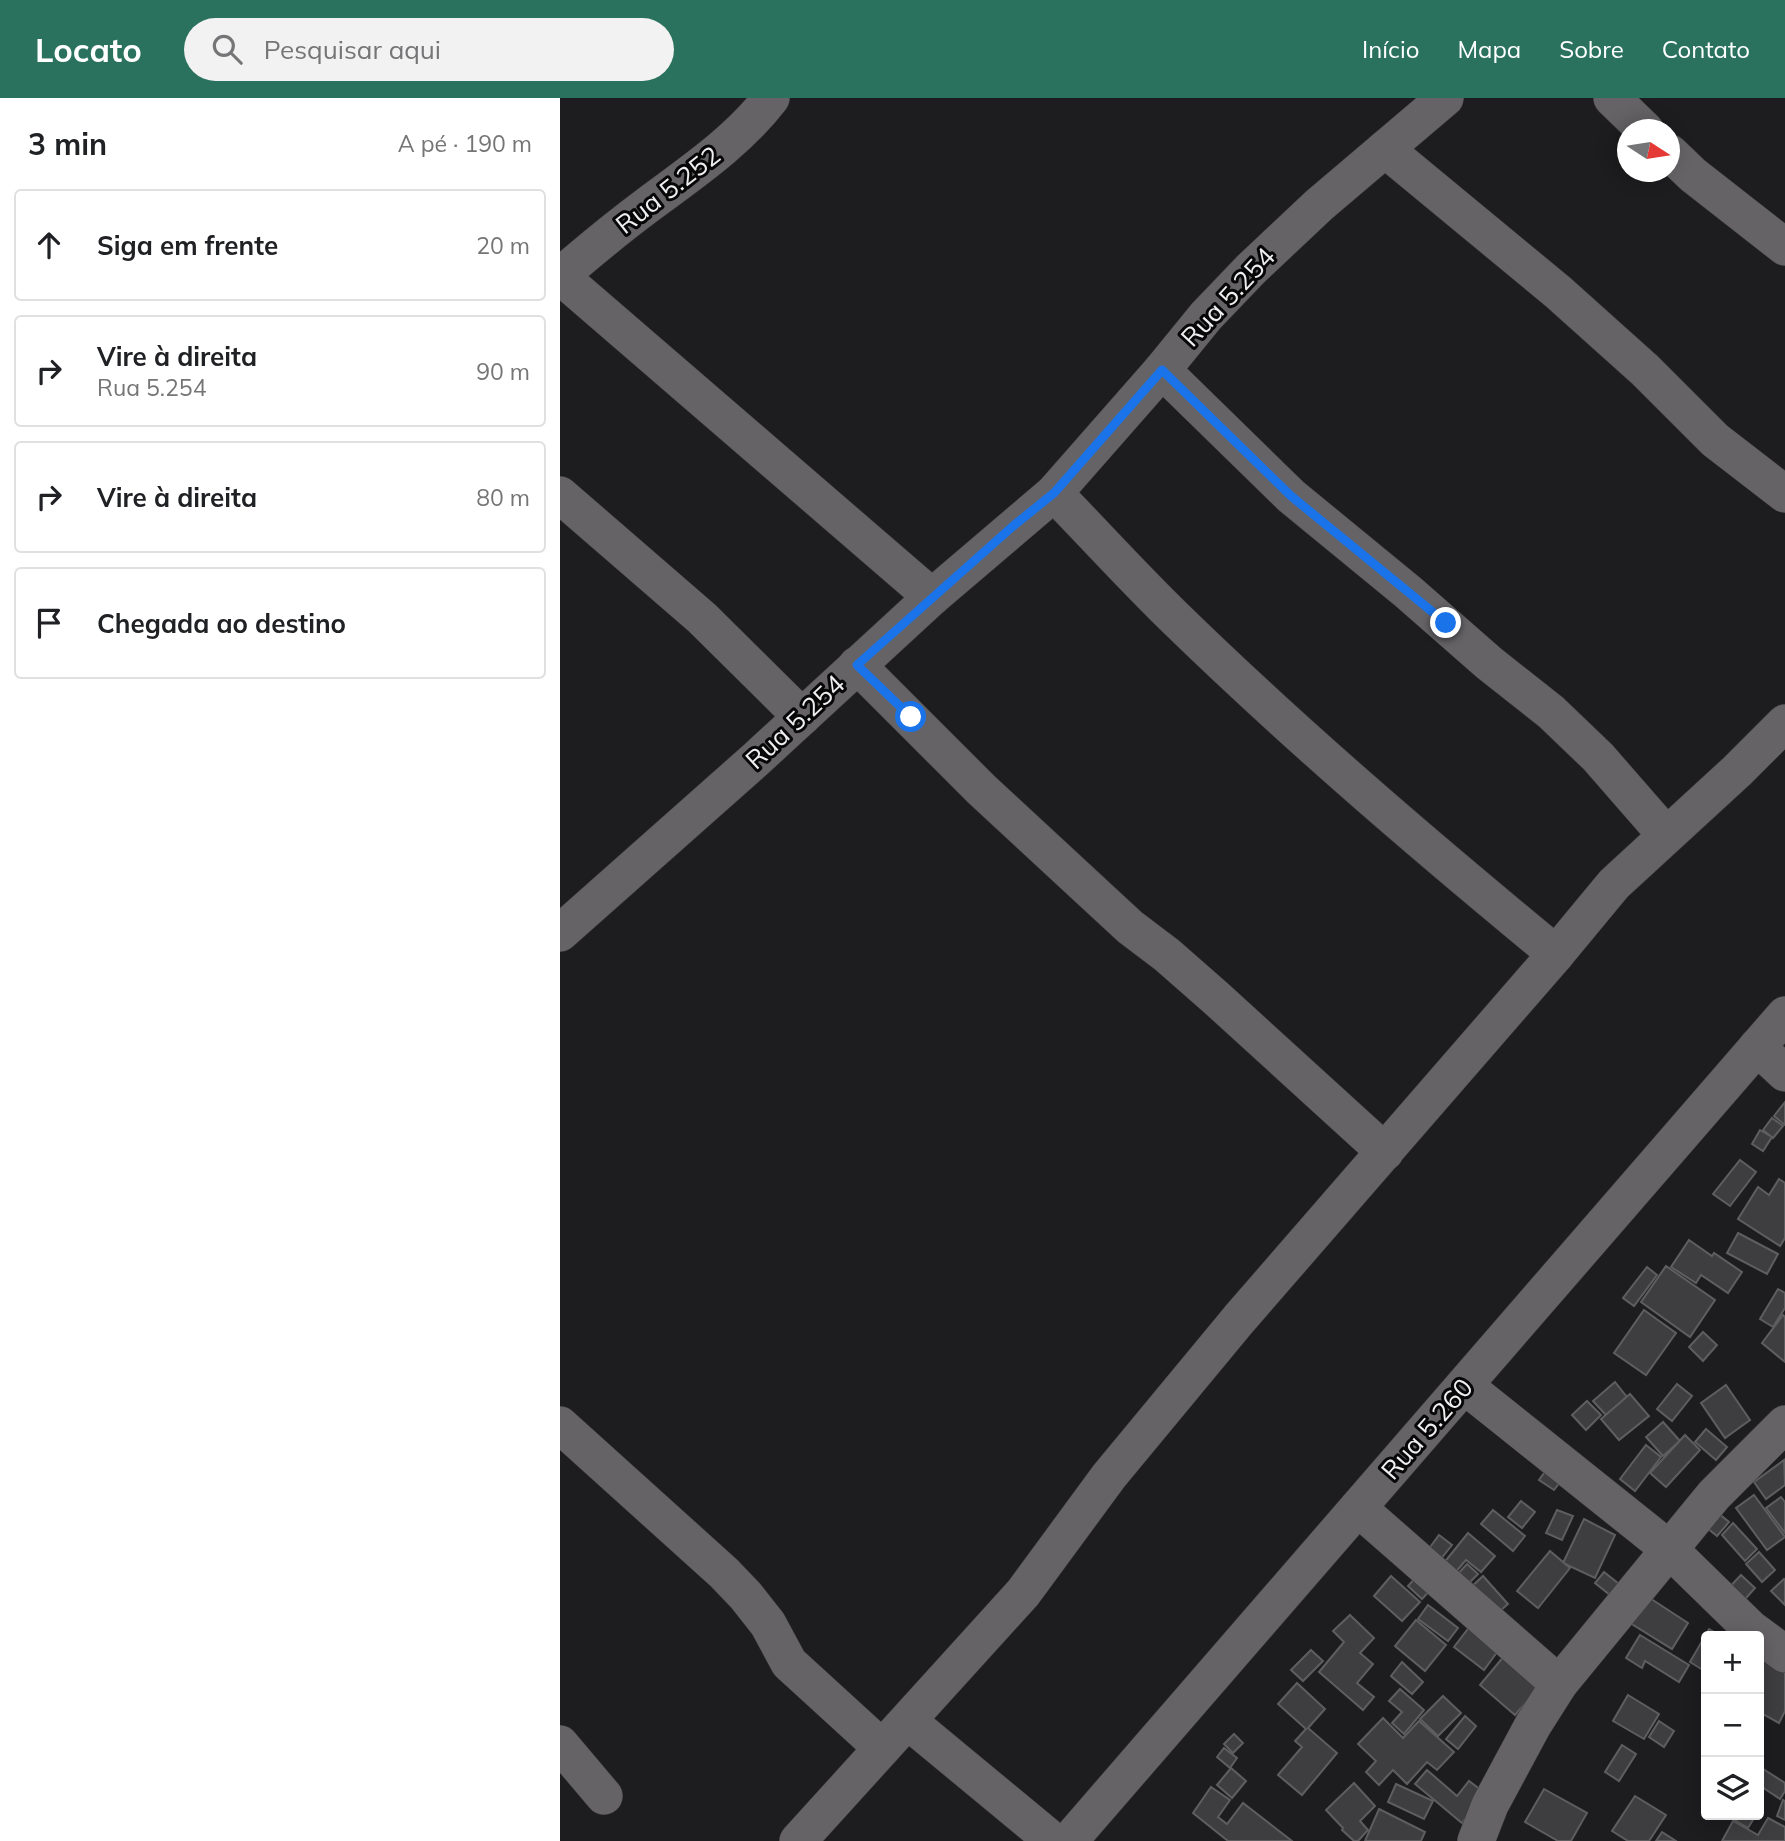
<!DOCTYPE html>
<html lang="pt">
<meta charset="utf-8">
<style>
body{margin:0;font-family:Mulish,sans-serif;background:#f2f2f2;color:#202124}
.controls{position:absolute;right:21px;bottom:21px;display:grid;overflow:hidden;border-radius:7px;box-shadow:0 4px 18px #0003}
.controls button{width:63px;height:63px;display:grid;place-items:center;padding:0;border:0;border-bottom:2px solid #e0e0e0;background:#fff;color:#202124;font:35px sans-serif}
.compass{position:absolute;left:1057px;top:21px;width:63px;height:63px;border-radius:50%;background:#fff;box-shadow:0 4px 18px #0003;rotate:102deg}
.stop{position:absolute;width:21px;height:21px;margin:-16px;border:5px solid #1a73e8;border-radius:50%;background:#fff}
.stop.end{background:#1a73e8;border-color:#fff;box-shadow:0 2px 7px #0008}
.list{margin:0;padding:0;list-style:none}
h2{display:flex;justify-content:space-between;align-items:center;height:91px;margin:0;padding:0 28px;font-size:30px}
h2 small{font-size:23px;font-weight:400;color:#757577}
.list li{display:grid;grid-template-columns:46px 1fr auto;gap:21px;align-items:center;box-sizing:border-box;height:112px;margin:0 14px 14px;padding:0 14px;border:2px solid #e0e0e0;border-radius:7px}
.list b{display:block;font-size:26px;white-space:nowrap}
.list p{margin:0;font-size:23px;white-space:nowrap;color:#757577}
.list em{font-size:23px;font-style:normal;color:#757577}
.icon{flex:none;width:38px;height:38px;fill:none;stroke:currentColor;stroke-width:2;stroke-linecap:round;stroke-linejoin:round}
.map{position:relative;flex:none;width:1225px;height:1743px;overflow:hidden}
header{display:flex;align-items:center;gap:42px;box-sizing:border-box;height:98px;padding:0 35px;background:#2a725e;color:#fff}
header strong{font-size:33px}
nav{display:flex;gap:38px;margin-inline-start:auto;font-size:24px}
.search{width:490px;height:63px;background:#f2f2f2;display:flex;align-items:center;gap:18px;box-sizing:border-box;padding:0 24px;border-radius:38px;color:#757577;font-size:26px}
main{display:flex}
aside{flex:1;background:#fff}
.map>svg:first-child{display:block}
.building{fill:#3e3d3f;stroke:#5e5d5f;stroke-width:2}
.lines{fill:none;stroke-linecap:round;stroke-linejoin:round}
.minor-casing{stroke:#3b3a3b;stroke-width:38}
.minor{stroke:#656366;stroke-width:37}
.route{stroke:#1a73e8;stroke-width:9}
.labels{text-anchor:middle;stroke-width:6;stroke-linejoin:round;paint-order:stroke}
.street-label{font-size:26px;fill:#efeef0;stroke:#070708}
</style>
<header>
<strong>Locato</strong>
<div class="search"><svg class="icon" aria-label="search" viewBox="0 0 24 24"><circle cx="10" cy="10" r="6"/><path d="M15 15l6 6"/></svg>Pesquisar aqui</div>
<nav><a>Início</a><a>Mapa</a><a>Sobre</a><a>Contato</a></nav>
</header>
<main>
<aside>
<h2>3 min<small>A pé · 190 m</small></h2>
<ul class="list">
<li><svg class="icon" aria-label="ahead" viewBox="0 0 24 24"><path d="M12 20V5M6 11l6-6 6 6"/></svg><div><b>Siga em frente</b></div><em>20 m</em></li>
<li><svg class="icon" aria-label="right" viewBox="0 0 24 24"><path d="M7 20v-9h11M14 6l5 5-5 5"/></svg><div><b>Vire à direita</b><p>Rua 5.254</p></div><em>90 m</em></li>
<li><svg class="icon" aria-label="right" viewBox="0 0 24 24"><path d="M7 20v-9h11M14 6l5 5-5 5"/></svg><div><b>Vire à direita</b></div><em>80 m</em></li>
<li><svg class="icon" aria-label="arrive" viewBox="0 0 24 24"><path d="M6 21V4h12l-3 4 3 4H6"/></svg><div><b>Chegada ao destino</b></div></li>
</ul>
</aside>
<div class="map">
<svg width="1225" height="1743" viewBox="0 0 1225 1743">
<rect width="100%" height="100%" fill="#1d1c1e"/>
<g class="building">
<path d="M1225,1004V1027L1214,1018Z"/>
<path d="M1212,1020L1223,1028L1213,1040L1203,1032Z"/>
<path d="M1200,1032L1212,1039L1203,1053L1192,1046Z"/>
<path d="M1180,1062L1196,1074L1170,1108L1153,1096Z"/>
<path d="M1219,1081L1225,1085V1140L1220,1148L1178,1121L1198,1089L1209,1097Z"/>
<path d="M1178,1135L1218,1156L1207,1176L1167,1155Z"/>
<path d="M1129,1142L1152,1158L1154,1155L1182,1174L1168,1195L1141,1177L1136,1185L1111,1169Z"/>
<path d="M1106,1168L1155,1202L1130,1239L1081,1204Z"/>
<path d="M1087,1169L1097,1177L1074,1208L1063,1200Z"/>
<path d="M1218,1191L1225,1195V1210L1213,1229L1200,1221Z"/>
<path d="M1084,1212L1116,1235L1086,1277L1054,1255Z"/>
<path d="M1223,1217L1225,1219V1264L1202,1245Z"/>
<path d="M1143,1234L1157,1247L1143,1263L1129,1249Z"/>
<path d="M1055,1284L1067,1299L1046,1317L1033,1303Z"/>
<path d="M1117,1286L1132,1298L1112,1323L1097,1311Z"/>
<path d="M1166,1287L1190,1322L1165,1340L1141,1305Z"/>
<path d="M1070,1296L1089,1318L1059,1342L1041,1321Z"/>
<path d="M1027,1303L1041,1317L1026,1332L1012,1317Z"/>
<path d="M1103,1324L1120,1343L1103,1358L1086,1339Z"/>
<path d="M1146,1331L1167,1349L1156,1362L1135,1344Z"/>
<path d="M1125,1337L1140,1352L1106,1389L1090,1375Z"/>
<path d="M1086,1347L1101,1359L1075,1393L1060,1381Z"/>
<path d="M1224,1362L1225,1387L1206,1401L1194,1384Z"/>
<path d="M992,1364L1007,1375L994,1392L979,1382Z"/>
<path d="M1194,1397L1225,1439L1207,1452L1176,1410Z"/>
<path d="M1221,1399L1225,1404V1435L1206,1410Z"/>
<path d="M961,1403L975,1414L962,1430L948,1419Z"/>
<path d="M1153,1411L1169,1424L1157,1438L1141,1425Z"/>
<path d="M933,1412L965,1438L953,1453L921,1426Z"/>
<path d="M997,1412L1013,1418L1002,1442L986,1435Z"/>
<path d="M1024,1421L1055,1437L1035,1480L1003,1465Z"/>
<path d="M1173,1425L1197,1451L1185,1463L1162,1437Z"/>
<path d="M908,1435L935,1458L921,1474L906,1462L894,1476L883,1466Z"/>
<path d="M879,1437L892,1447L880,1462L868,1452Z"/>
<path d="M990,1453L1010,1470L978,1510L957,1493Z"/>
<path d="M1199,1454L1215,1472L1202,1484L1186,1466Z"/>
<path d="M907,1466L918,1476L907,1487L897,1477Z"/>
<path d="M1044,1474L1059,1486L1050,1497L1035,1485Z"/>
<path d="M859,1476L873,1489L862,1501L848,1488Z"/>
<path d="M1181,1477L1195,1490L1178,1509L1164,1495Z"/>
<path d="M831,1478L860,1504L842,1523L814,1498Z"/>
<path d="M923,1478L948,1506L933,1519L908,1492Z"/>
<path d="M1224,1481L1225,1482V1507L1211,1493Z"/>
<path d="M1079,1493L1128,1525L1112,1551L1062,1520Z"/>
<path d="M868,1507L898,1530L888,1543L858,1521Z"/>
<path d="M790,1517L814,1540L800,1555L813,1566L797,1585L814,1599L803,1612L759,1574L784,1544L773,1533Z"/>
<path d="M856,1522L886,1547L865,1573L835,1548Z"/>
<path d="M914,1523L943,1546L924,1572L894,1549Z"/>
<path d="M1149,1531L1161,1538H1146V1574L1130,1564Z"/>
<path d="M1080,1537L1129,1567L1119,1584L1085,1563L1082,1570L1066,1560Z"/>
<path d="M950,1551L986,1581L955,1617L920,1587Z"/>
<path d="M751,1552L763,1563L743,1583L731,1572Z"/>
<path d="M1205,1557L1225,1568V1613L1219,1625L1199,1614V1568Z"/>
<path d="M842,1564L863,1584L852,1596L831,1578Z"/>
<path d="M737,1585L765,1611L748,1630L777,1655L742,1697L718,1677L742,1649L735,1643L746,1631L718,1606Z"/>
<path d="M840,1591L864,1612L844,1636L832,1625L842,1614L829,1603Z"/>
<path d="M1068,1597L1099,1616L1084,1641L1053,1623Z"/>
<path d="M883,1598L901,1615L878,1638L860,1621Z"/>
<path d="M905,1618L916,1628L898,1651L886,1641Z"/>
<path d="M823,1620L843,1640L859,1623L894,1654L877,1672L867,1664L847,1686L833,1672L819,1687L806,1674L816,1663L798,1646Z"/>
<path d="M1099,1623L1114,1633L1104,1649L1089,1639Z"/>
<path d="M674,1636L683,1645L673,1655L664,1646Z"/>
<path d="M1062,1647L1076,1656L1059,1683L1045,1674Z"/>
<path d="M664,1650L677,1660L670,1670L657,1659Z"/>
<path d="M1200,1669L1225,1685V1693L1220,1701L1199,1687Z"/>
<path d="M671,1670L686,1683L672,1700L657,1687Z"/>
<path d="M867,1672L897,1698L909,1683L926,1696L902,1725L855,1686Z"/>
<path d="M794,1685L815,1708L800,1723L808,1732L798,1743H794L782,1732L783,1730L766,1712Z"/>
<path d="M836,1686L873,1703L864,1721L828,1704Z"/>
<path d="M651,1689L670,1702L658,1719L667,1726L683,1705L732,1743H668L633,1715Z"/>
<path d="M984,1691L1027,1715L1011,1743H998L965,1724Z"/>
<path d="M1075,1698L1106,1717L1089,1743H1068L1052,1733Z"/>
<path d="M1223,1702L1225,1703V1722L1217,1718Z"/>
<path d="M819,1711L865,1734L861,1743H805Z"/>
<path d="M1176,1717H1196L1188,1730L1173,1721Z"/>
<path d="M1208,1720L1225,1729V1743H1162L1173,1723L1198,1737Z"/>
<path d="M1102,1734L1116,1743H1096Z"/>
</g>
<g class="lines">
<defs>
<g id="minor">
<path d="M1052,0L1085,32"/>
<path d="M825,51L998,194L1085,272L1155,342L1225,396"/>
<path d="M1110,55L1133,77L1225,149"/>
<path d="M0,178L372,499"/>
<path d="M0,178C29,153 58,129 89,106C132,74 178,43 211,0"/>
<path d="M602,272L731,398L848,494L929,565L991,614L1038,659L1106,737"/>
<path d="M494,395C534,436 572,478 613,518C735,637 865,748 996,856"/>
<path d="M0,397L142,520L242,619"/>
<path d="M297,567L422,692L570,829L607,857L656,900L825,1054"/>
<path d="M0,835L195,662L372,499L494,395L602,272L646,218L691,171L759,107L885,0"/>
<path d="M1197,949L1225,975"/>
<path d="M905,1288L1109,1451L1191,1531L1225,1556"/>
<path d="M0,1327L164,1475L186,1498L208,1526L229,1565L322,1650"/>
<path d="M798,1410L999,1586"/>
<path d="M348,1623L493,1743"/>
<path d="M0,1646L44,1698"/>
<path d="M238,1743L463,1495L549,1378L679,1221L996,856L1054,786L1177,673L1225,625"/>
<path d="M509,1743L1225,917"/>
<path d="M916,1743L930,1707L973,1627L999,1586L1154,1397L1225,1326"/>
</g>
</defs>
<use href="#minor" class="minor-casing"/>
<use href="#minor" class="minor"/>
</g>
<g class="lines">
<path class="route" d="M351,619L297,567L452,429L494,395L602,272L731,398L886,525"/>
</g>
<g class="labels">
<g class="street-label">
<text transform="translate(108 92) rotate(-38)" y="9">Rua 5.252</text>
<text transform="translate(668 199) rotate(-47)" y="9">Rua 5.254</text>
<text transform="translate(235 624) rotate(-43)" y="9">Rua 5.254</text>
<text transform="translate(867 1331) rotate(-49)" y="9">Rua 5.260</text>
</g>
</g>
</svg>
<div class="controls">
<button>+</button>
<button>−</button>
<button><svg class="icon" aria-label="layers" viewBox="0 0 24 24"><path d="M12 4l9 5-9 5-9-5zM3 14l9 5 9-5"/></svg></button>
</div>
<svg class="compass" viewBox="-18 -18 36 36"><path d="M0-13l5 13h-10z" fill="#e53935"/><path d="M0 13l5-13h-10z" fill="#757577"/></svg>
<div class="stop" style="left:351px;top:619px"></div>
<div class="stop end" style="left:886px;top:525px"></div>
</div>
</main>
